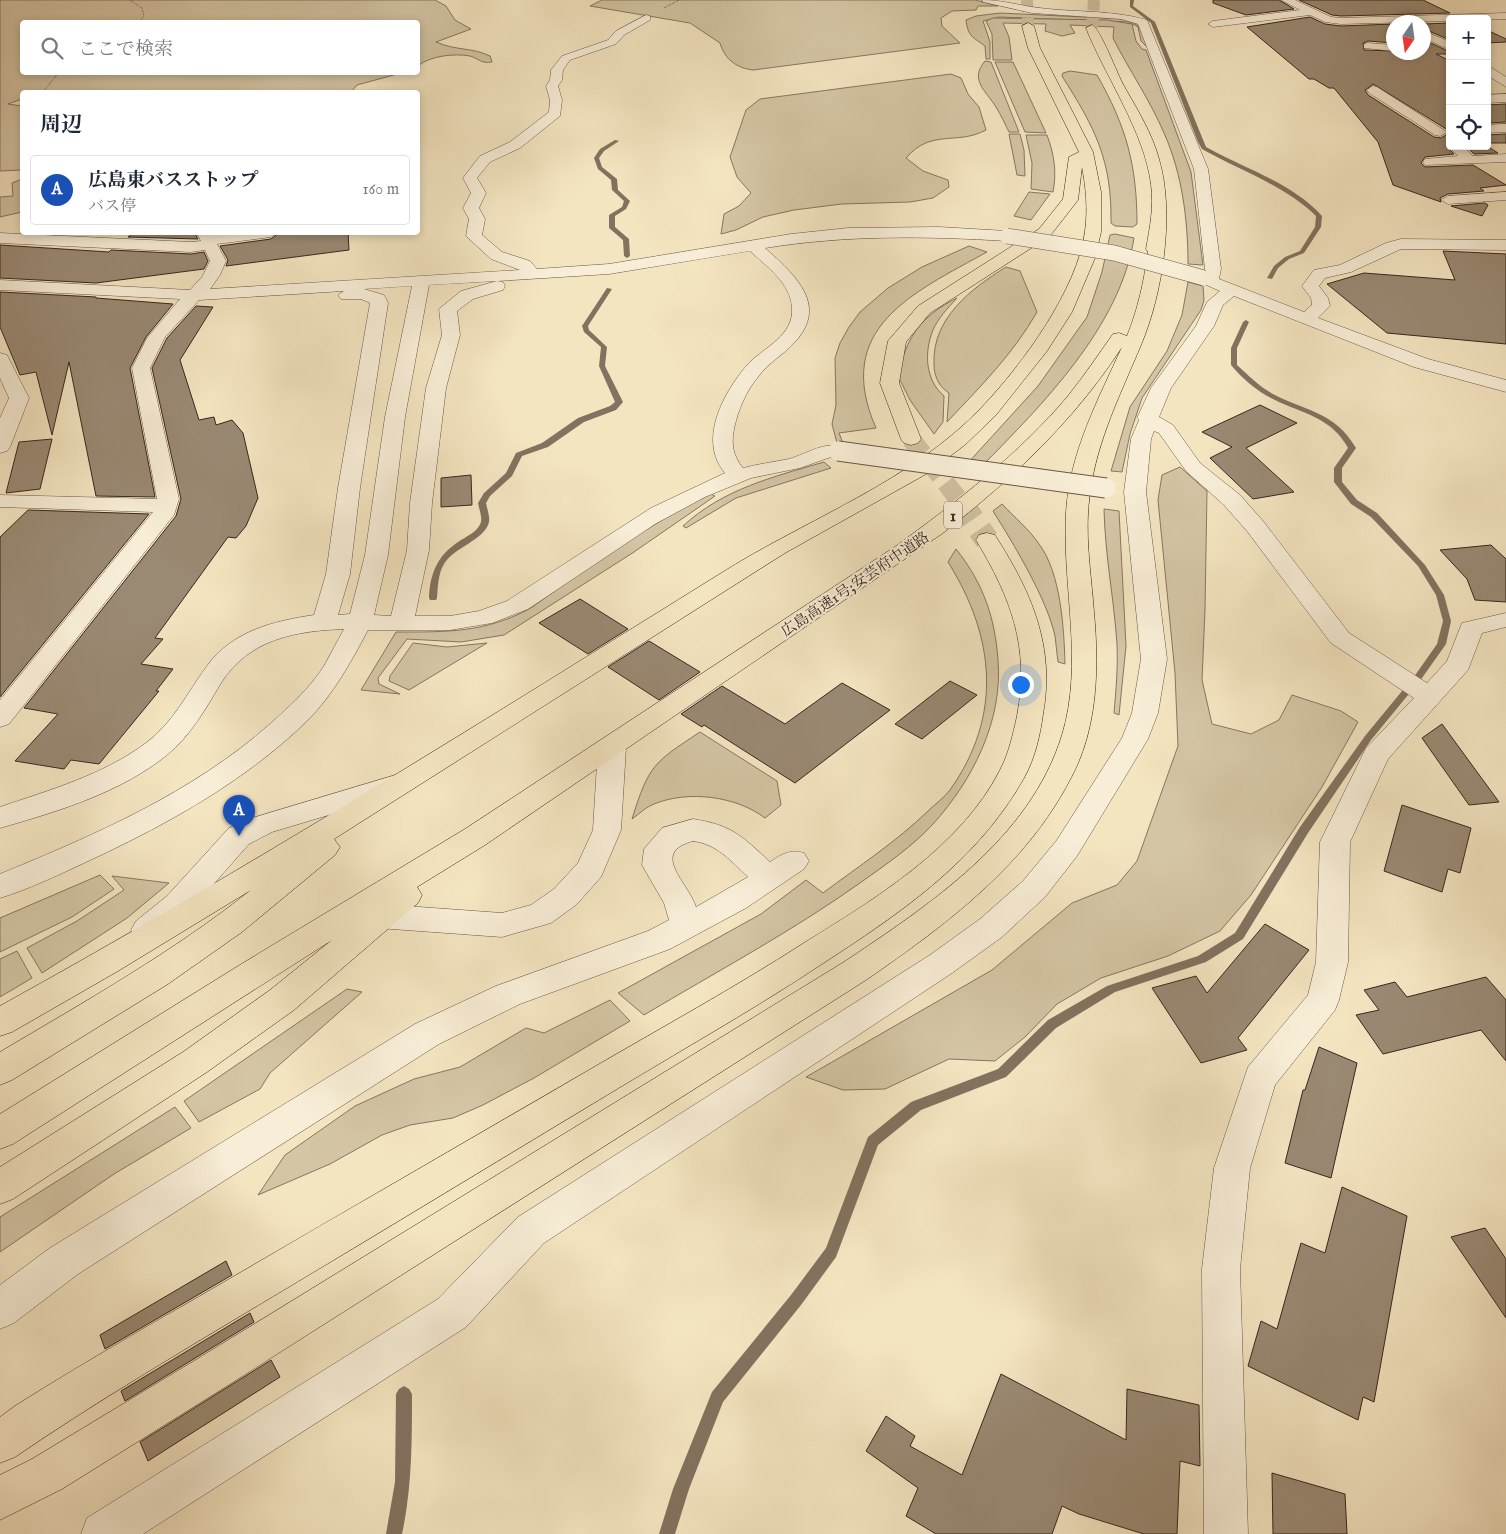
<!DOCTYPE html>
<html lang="ja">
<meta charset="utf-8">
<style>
body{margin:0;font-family:"IM FELL English","Noto Serif JP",serif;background:#f2f2f3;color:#1f2937}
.controls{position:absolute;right:15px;top:15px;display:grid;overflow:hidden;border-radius:5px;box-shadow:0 2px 8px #0003}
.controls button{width:45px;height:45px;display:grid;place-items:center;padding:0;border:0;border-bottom:1px solid #e0e1e3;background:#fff;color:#1f2937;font:25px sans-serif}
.compass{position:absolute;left:1386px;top:15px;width:45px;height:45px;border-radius:50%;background:#fff;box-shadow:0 2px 8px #0003;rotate:193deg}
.you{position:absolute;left:1020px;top:684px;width:18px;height:18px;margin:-12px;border:4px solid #fff;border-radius:50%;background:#1a73e8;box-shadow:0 0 0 8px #1a73e833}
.badge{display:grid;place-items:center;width:32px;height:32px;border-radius:50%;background:#db2777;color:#fff;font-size:16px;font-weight:700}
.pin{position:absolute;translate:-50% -41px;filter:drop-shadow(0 1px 2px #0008)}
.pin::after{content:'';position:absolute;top:26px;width:18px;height:15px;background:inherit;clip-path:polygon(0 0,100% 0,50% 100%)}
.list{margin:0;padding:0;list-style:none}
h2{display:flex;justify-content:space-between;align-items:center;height:65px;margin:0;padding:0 20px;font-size:21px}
h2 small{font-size:16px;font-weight:400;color:#747a83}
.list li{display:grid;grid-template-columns:32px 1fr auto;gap:15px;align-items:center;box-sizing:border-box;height:70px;margin:0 10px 10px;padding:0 10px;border:1px solid #e0e1e3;border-radius:5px}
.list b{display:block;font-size:19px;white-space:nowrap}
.list p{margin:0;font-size:16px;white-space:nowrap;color:#747a83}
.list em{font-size:16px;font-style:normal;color:#747a83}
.icon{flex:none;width:28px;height:28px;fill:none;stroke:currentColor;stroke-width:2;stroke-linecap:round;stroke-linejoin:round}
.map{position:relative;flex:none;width:1506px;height:1534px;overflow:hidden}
.search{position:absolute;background:#fff;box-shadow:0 2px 8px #0003;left:20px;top:20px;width:400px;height:55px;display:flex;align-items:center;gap:12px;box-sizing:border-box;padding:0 18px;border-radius:5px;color:#747a83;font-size:19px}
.panel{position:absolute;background:#fff;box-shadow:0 2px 8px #0003;left:20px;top:90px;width:400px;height:145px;border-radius:5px}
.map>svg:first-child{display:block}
.green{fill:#d4c5a5;stroke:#867662}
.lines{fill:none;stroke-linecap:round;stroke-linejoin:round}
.stream{fill:#83725f;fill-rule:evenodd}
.building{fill:#9a8973;stroke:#39261e;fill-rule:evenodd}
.highway-tunnel-far2{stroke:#cfbfa0;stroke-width:12;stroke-dasharray:12 5.5;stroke-linecap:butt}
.highway-tunnel-far1{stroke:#cfbfa0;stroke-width:19;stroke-dasharray:19 9;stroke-linecap:butt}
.highway-tunnel{stroke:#cfbfa0;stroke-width:24;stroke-dasharray:24 12;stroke-linecap:butt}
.minor-casing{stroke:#685647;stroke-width:1}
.highway-casing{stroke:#39261e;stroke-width:1}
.path{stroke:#39261e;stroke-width:1;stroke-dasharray:0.5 1;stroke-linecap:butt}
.minor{fill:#f8eed7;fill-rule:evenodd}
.highway{fill:#f4e5c1;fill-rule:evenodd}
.minor-bridge-far1-casing{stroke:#685647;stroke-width:16;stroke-linecap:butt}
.minor-bridge-casing{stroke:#685647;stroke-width:21;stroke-linecap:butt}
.minor-bridge-far1{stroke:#f8eed7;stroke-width:15}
.minor-bridge{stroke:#f8eed7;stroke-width:19}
.labels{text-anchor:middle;stroke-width:4;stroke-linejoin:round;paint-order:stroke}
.far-street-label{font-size:15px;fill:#39261e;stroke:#f8eed7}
.shield{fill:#f8eed7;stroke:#726256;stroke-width:1}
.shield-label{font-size:16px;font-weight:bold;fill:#39261e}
</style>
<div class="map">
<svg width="1506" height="1534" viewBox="0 0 1506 1534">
<rect width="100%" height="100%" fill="#f4e5c1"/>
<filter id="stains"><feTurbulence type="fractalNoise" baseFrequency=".004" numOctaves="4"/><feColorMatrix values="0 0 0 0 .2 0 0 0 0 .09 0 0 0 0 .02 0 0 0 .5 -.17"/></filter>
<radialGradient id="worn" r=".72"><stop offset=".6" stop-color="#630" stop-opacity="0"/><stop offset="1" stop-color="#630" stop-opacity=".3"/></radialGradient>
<g class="green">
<path d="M0,0H435L446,6L455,20L471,29L436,42C457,51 471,47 490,56L492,62C482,64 479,59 470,56C455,53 429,56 418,66V22H22V72L401,73L357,85L351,92H22V99L8,104L22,106V170L0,171Z"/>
<path d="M602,0H975L998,6H978L976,10L952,11L941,18L942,26L960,43L753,70C737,68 725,60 720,43L690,23L590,6Z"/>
<path d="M1000,13L1125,19C1143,26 1142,31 1148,48L1141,41L1138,27L1129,22L999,17L983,21L990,42V59H986L985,46C973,37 968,37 966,20L976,16Z"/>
<path d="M993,18L1107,20L1132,24L1136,41L1142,49L1146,50L1191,172L1203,265L1188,264C1188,220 1182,173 1164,133C1150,100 1129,70 1113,38L1114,27L1070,25L1075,33L1062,36L1045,31L1046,24L1003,23L1009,37L1012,60H993L992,34L986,21Z"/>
<path d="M985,61L991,62L1019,132H1009C1005,124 1001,115 996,107C986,91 969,80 985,61Z"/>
<path d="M995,62H1013L1046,133L1025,132Z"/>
<path d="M1070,71L1097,75C1126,126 1137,165 1137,224L1133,227L1115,226L1111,223C1112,160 1095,128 1062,76L1063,73Z"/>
<path d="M951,74L961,78L968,94L979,107L986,130C956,146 932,128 906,158L923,171L948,180L949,187L933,198L910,202L842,204L794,210L763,217L736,230L721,234L724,214L739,206L751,193L737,177L730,157L746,110L760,99Z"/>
<path d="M1009,134H1020L1024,150L1025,176L1017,175Z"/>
<path d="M1026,135H1047C1054,154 1057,172 1053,192L1031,189L1032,163Z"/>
<path d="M22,179V212L0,217V197L13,196L12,183Z"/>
<path d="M1029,192L1050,194L1031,220L1014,216Z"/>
<path d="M1115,234L1134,238C1120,327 1042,405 981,467L967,464L1038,386L1087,317L1102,272L1110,235Z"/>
<path d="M969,246L987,252C913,293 832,328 876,428L839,433L843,443H837L832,424L836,405L835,358L840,343L849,327L860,312L888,288L922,267Z"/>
<path d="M1006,267L1020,271L1037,312C1013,354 980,387 947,422L949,393C939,387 934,376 934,364C932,318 971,289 1006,267Z"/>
<path d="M1188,282L1203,286L1204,300L1201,310L1142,398L1130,434L1122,472L1111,471L1130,407L1167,351L1182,315Z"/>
<path d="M957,298C948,308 938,318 933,330C924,352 925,380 944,396L943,422L934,434L910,400L898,376C906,337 921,316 957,298Z"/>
<path d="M824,462L831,468L736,498L686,528L683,526C723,489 773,477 824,462Z"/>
<path d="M1180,467L1207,491L1205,610L1202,680L1212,724L1251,734L1279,720L1292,695L1341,711L1358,722L1322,787L1251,895L1220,931L1168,956L1101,978L1057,1004L1025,1037L995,1061L949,1059L885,1089L843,1090L806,1077L992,970L1072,903L1117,885L1137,861L1178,746L1175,673L1158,500L1162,475Z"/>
<path d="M711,494L715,496L634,552L504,635L461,642L407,639L378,678L379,684L400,694L361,690L396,632C447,632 485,633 531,608C588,567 647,525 711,494Z"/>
<path d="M1002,504C1014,517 1029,529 1039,544C1061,573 1064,629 1065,664L1058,662C1057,654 1056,644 1055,636C1047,599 1013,543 993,511Z"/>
<path d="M1104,509L1119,511L1126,646L1119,715L1114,713C1116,690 1118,667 1117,644C1114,599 1105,555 1104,509Z"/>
<path d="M956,549C983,583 995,617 998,660C1003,720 973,780 933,824C912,847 885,865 860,883C791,932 716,972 644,1015L618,993L761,914L806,880L823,893C859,866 896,842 928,811C935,804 944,798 950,790C1003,715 995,637 948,562Z"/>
<path d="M413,643L447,647L487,643L409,690L389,681L390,676Z"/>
<path d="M700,732L777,781L781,805L765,818C736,796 688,790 654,804C646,807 639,814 632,819C649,765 653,763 700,732Z"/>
<path d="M100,875L114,889L72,917L0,952V918Z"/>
<path d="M112,876L169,883L127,918L42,973L27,948L77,921L124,890Z"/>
<path d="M17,951L32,978L0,997V959Z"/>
<path d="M347,989L362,992L270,1073L260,1089L199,1122L184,1101Z"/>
<path d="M610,1000L630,1021L534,1078L483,1105L453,1118L410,1125L382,1135L330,1164L258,1195L285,1155L355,1106L414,1079L460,1067L526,1028L544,1033Z"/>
<path d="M175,1107L191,1128L114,1174L0,1252V1217Z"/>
</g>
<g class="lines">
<g class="stream">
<path d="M1130,0H1134L1133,6L1155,22L1206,147C1245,169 1291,182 1322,216L1321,227L1304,253L1289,259L1278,268L1272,279L1267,278L1274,266L1285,257L1300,251L1315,227L1316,216C1284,185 1241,171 1202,149L1198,142L1151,23L1130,7Z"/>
<path d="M615,140L619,141L604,151L599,158L602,167L617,179L618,190L630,201L626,209L615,216V227L629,239L630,256L627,258L624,256L623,240L609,228V215L622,207L624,201L612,190L611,180L598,169L594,158L600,149Z"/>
<path d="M607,288L612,289L588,326L589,330L607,347L605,366L623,402L616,410L584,422L548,447L522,456L512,476L490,496L486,503C487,509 490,516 489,522C485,540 454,547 444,564C438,574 438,586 437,598L436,600H430L429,598C430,574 437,556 458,542C465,537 478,532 481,522C482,516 479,509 478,503L484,493L506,473L516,453L542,443L578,418L610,406L615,402L599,366L601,347L584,332L582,326Z"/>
<path d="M1246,320L1249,322L1237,348V365C1248,375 1260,387 1273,394C1307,412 1334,411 1356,448L1342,468V482L1357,500L1377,513L1425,565L1444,595L1451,621L1446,644L1422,678L1371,740L1308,833L1243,939L1206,962L1115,992L1056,1028L1006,1077L921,1110L878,1145L836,1257L801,1305L723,1402L689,1489L675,1534H659L673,1489L712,1392L791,1295L826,1248L868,1137L911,1102L998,1069L1048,1020L1107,986L1198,956L1235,933L1300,827L1365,736L1416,674L1437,644L1443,621L1436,595L1418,566L1371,517L1351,504L1334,482V468L1348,448C1332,419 1308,415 1279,402C1261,394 1244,381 1231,365V348L1243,322Z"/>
<path d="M404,1386L409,1389L412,1394C412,1441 412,1488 402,1534H386L395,1482L396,1394L399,1389Z"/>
</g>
</g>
<g class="building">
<path d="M1213,0H1279L1294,9L1246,15L1213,3Z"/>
<path d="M1299,0H1423L1450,13L1341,16L1332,15Z"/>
<path d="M1310,17L1325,24L1341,26L1394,24V43L1368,41L1363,43L1364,50L1424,52V40L1450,52V54H1436L1450,61V142L1446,146L1454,154L1425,157L1421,163L1425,167L1473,165L1506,185L1480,188L1484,191L1448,194L1440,198L1441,202L1393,185L1378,142L1334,88H1329L1314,79H1309L1247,27ZM1373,84L1448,130L1449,133L1441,138L1434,137L1368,95L1365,90Z"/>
<path d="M1450,23V40L1424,29V24Z"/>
<path d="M1487,30L1506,39V42L1487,43Z"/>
<path d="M1506,104V122L1487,123V105Z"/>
<path d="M1506,134V143H1487V135Z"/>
<path d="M1466,146H1487L1498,153L1474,154Z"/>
<path d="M1485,203L1488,205L1482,216L1451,206Z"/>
<path d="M135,232H194L198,239L128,237Z"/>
<path d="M280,232H348L349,250L226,266L228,260L220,246L271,239Z"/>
<path d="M0,245L109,252L111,250L191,254L204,252L208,261L204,269L96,283L0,278Z"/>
<path d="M1443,251L1506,254V344L1387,333L1327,284L1364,273L1455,280Z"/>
<path d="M0,292L96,297V298L173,304L146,337L130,368L155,497L96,496L69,362L52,435L36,372L20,375L0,327Z"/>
<path d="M196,306L213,307L180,360L199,420L214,417L216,425L232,420L243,433L258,498L246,526L236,538L228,537L155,638L163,639L141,664L173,669L156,691H159L99,764L71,760L64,769L15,761L58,714L24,708L176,516L181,499L152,368L167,338Z"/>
<path d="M1260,405L1297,423L1246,448L1294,492L1253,499L1210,458L1232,447L1202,432Z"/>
<path d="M52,439L40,489L6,493L19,442Z"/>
<path d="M471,475L472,505L441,507V478Z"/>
<path d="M28,510L149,514L0,697V537Z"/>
<path d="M1491,545L1506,559V602L1475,600L1467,579L1440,550Z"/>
<path d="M580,599L628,629L588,654L539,623Z"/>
<path d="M649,641L700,672L659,700L608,667Z"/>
<path d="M950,681L977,695L922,739L895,724Z"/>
<path d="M842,683L890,710L795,783L704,725L702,727L681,714L722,686L785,724Z"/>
<path d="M1442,724L1499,802L1469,805L1422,738Z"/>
<path d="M1402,805L1471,828L1460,873L1448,869L1442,892L1384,871Z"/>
<path d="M1265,924L1309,950L1238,1038L1247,1050L1201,1063L1152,988L1196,976L1207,993Z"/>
<path d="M1486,977L1506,1000V1061L1481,1030L1383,1054L1356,1015L1379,1010L1364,990L1395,982L1407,997Z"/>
<path d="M1319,1047L1357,1063L1331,1178L1285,1163L1303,1090H1305Z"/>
<path d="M1342,1187L1407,1216L1374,1402L1363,1397L1358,1420L1248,1366L1261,1321L1277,1329L1301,1243L1325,1253Z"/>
<path d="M1485,1228L1506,1259V1318L1451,1237Z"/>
<path d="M226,1261L232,1275L105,1349L100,1335Z"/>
<path d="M250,1313L254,1322L125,1401L121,1391Z"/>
<path d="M271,1360L280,1377L148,1461L140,1442Z"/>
<path d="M1001,1374L1126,1440L1127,1389L1199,1405L1200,1466L1180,1461L1177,1534H1144L1079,1514L1062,1506L1052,1534H936L906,1516L918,1488L866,1451L886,1416L915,1436L910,1446L962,1475Z"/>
<path d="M1272,1473L1345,1494L1347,1534H1273Z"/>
</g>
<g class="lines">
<g class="highway-tunnel-far2">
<path d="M1027,0L1028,26"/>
<path d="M1092,28L1094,0"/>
</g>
<path class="highway-tunnel-far1" d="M911,439L960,501"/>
<path class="highway-tunnel" d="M959,500L987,540"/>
<defs>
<g id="minor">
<path d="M982,0C999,0 1014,4 1032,7C1070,13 1109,9 1147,20L1208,169L1221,269L1219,279L1304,312L1312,305L1311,298L1302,286L1314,270L1340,265L1386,243L1401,239L1506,240V250L1401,249L1351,272L1325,278L1319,286L1328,298L1330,306L1318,318L1428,359L1506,380V392L1414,367L1234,296L1223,305L1214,326L1171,388L1159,417L1173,425L1200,463L1240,495L1263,521L1349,633L1427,683L1447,661L1462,623L1506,613V627L1482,633L1468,670L1388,759L1350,842L1348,962L1339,1000L1335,1010L1275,1085L1250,1168L1240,1269L1248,1534H1204L1202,1269L1214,1168L1248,1067L1308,995L1316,962L1320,842L1366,748L1414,698L1331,643L1247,531L1224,505L1186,471L1159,433L1154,431L1151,439L1146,492L1167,659L1158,713L1148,739L1077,856L1045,897L1002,937L952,973L544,1243L466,1327L143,1534H81L87,1518L438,1299L518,1217L930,955L980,919L1023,881L1057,840L1122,738L1132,713L1141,659L1124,492L1131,439L1139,420L1137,418L1151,388L1196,326L1207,302L1220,291L1204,284L1202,280L1205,269L1194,169L1138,24L1121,19L1032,13L983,2Z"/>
<path d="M1281,0H1295L1331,17L1341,18L1506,13V19H1450V21L1341,24L1325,22L1310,15L1213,27L1208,24L1213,21L1300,10Z"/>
<path d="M646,15L650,16V20L624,35L616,44L570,60L563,70L562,80L558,86L562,100L560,116L520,148L490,162L477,178L486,193L479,208L485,219L482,235L502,252L530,261L537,269L609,264L791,234L848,228L939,227L1007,231L1015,236L1007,241C926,236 846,235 765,248C794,274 830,305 794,343C783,355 768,363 758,377C746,391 738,410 734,429C731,444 733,456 743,468C758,464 774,462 789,459C809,453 824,441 845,447L848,451L845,455L828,458L800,468L751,478L705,497L655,524L528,609L492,623L450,630H368C351,662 333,695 307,721C243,783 164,826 84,863C56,876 29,889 0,898V874C95,835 192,793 270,724C289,707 310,688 324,666C331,654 337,641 344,629C295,631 249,639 221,683C205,710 191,735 167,755C120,793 56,812 0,828V807C50,790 103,775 146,743C174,722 187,693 207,666C232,631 274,621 314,615L326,574L338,488L370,303L361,299H341L338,295L344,291L199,300L165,337L150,368L179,499L174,515L9,724L0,727V700L153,512L0,507V495L157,499L132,368L147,338L180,299L0,290V280L190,290L202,277L210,261L205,250L191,252L0,243V233L191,242L201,241L196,232H212L213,235L278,232L271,237L217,244L226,261L220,275L210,289L520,270L491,259L466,236L469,219L463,208L471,193L463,178L480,156L510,142L549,112L550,100L546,86L550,80L551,70L562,56L608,40L616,31ZM750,251C766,266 791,283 792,308C794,335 765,347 749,363C724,391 697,440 725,473L651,508L507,601L479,611L450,616H415L429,550L432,503L446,388L460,335L457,311L473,299L503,290L505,286L503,282L497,281L609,274ZM497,281L461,291L439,309L442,335L426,388L410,503L407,550L391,616L374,615L388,555L405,417L429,285ZM412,286L385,417L365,555L350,614L338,615L350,574L360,488L388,303L384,295L364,289Z"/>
<path d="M1424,31L1450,42V50L1424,38Z"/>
<path d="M1368,43L1394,45V51L1364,48V44Z"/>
<path d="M1487,65L1506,77V87L1487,75Z"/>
<path d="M1373,86L1377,87L1447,132L1440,136L1435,135L1369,93L1367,90Z"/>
<path d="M1506,94V102L1487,103V95Z"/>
<path d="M1506,124V132L1487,133V125Z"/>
<path d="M1450,144V146H1463L1473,156L1506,154V162L1425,165L1423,162L1425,159L1458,156L1448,146Z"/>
<path d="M1506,192V200L1448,204L1441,200L1448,196Z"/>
<path d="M0,353L7,355L9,359L29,398L10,447L7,451L0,453V418L9,398L0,378Z"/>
<path d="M612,738L622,740L626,747L621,830L601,877L576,905L551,923L502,937L364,927L353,923L349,915L353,907L364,903L502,913L531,905L554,889L578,863L593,830L598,747L602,740Z"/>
<path d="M399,774L409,777L413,784L409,791L272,832L249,844L189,912L158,939L147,942L136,939L131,930L136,921L167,896L229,828L252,818Z"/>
<path d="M693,819C732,825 742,836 770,862C782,854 790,849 804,853L809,861L804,869L746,908L670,949L520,1004L439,1044L78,1274L14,1323L0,1329V1285L50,1248L415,1024L496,986L648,931L669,920L664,903L642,865L644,849L662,828ZM693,841C717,844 730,860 748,877L696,907C688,882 649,853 693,841Z"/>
</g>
<g id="highway">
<path d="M1028,23L1034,26L1040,48L1093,152L1101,192V232L1095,258L1072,312L1047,351L996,415L966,444L928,473L785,553L334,839L340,847L335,855L242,932L168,984L12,1080L0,1085V1052C86,1001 173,952 251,890L118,971L12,1032L0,1036V1006C246,870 485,720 723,572C809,518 911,482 982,407C1022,365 1078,289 1085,231C1088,209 1086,188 1082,167L1078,200L1050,236L930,313L906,342L899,383L921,439L918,443L911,445L904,443L901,439L880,383L888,341L918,306L1039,229L1063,199L1069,157L1079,152L1028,48L1022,26Z"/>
<path d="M1092,25C1101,29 1117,74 1124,86C1137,109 1152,133 1159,159C1175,213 1163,293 1141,345C1121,393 1097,440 1090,493C1084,532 1091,572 1094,612C1099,667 1098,726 1072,776C1027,865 947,924 866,980L222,1389L62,1489L0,1520V1475L32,1459L194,1361L844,962C929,905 1030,839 1062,735C1084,663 1062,587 1066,513C1069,454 1098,400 1122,347C1074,421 1012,479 943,533L485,845L417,887L422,895L418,903L294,1010L207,1072L13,1199L0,1204V1167L183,1052L270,990L332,940L13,1144L0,1149V1114L243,963L465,829L896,546C958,501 1019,454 1068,396C1084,376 1098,355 1113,334L1119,333L1127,336C1138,309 1144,281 1148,252L1146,249C1150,227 1154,206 1151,184C1144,131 1106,78 1086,28Z"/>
<path d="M987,533L995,535L998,540C1033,595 1055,649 1043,714C1040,736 1035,758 1024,778C978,860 902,912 825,962C759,1006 690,1045 622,1086C504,1157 386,1229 267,1300C182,1351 97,1401 15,1457L0,1463V1417L15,1406C94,1356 175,1311 255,1264C366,1199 478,1135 589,1070C661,1028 734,988 804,943C874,900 962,846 1000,770C1009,753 1013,734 1017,716C1030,647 1011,598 976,540L979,535Z"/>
</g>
</defs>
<use href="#minor" class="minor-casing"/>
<use href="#highway" class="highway-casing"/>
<g class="path">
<path d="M130,0L142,8L144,16L139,22"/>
<path d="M664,8L679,0"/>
<path d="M43,92L59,72"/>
</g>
<use href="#minor" class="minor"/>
<use href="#highway" class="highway"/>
<defs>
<path id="minor-bridge-far1" d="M1007,236L1114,253L1204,278"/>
<path id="minor-bridge" d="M838,451L1106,488"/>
</defs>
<use href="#minor-bridge-far1" class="minor-bridge-far1-casing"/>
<use href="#minor-bridge" class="minor-bridge-casing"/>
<use href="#minor-bridge-far1" class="minor-bridge-far1"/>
<use href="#minor-bridge" class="minor-bridge"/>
</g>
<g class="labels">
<g class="far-street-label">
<text transform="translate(855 584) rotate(-34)" y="5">広島高速1号;安芸府中道路</text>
</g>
<rect class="shield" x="944" y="501.5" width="18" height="27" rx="4"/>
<g class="shield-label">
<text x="953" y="521">1</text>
</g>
</g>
<rect width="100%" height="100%" filter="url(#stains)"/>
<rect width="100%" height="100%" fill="url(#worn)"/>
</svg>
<div class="controls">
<button>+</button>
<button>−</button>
<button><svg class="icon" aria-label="locate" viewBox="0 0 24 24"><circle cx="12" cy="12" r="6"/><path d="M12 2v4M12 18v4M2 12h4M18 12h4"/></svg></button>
</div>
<svg class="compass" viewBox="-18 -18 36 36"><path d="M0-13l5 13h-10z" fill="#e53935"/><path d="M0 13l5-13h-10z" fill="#747a83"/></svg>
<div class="you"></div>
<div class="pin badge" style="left:239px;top:836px;background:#1a4fb4">A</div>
<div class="search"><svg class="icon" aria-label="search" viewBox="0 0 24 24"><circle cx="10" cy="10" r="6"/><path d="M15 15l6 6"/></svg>ここで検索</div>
<section class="panel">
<h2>周辺<small></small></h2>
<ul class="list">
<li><span class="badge" style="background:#1a4fb4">A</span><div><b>広島東バスストップ</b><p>バス停</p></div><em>160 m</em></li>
</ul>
</section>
</div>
